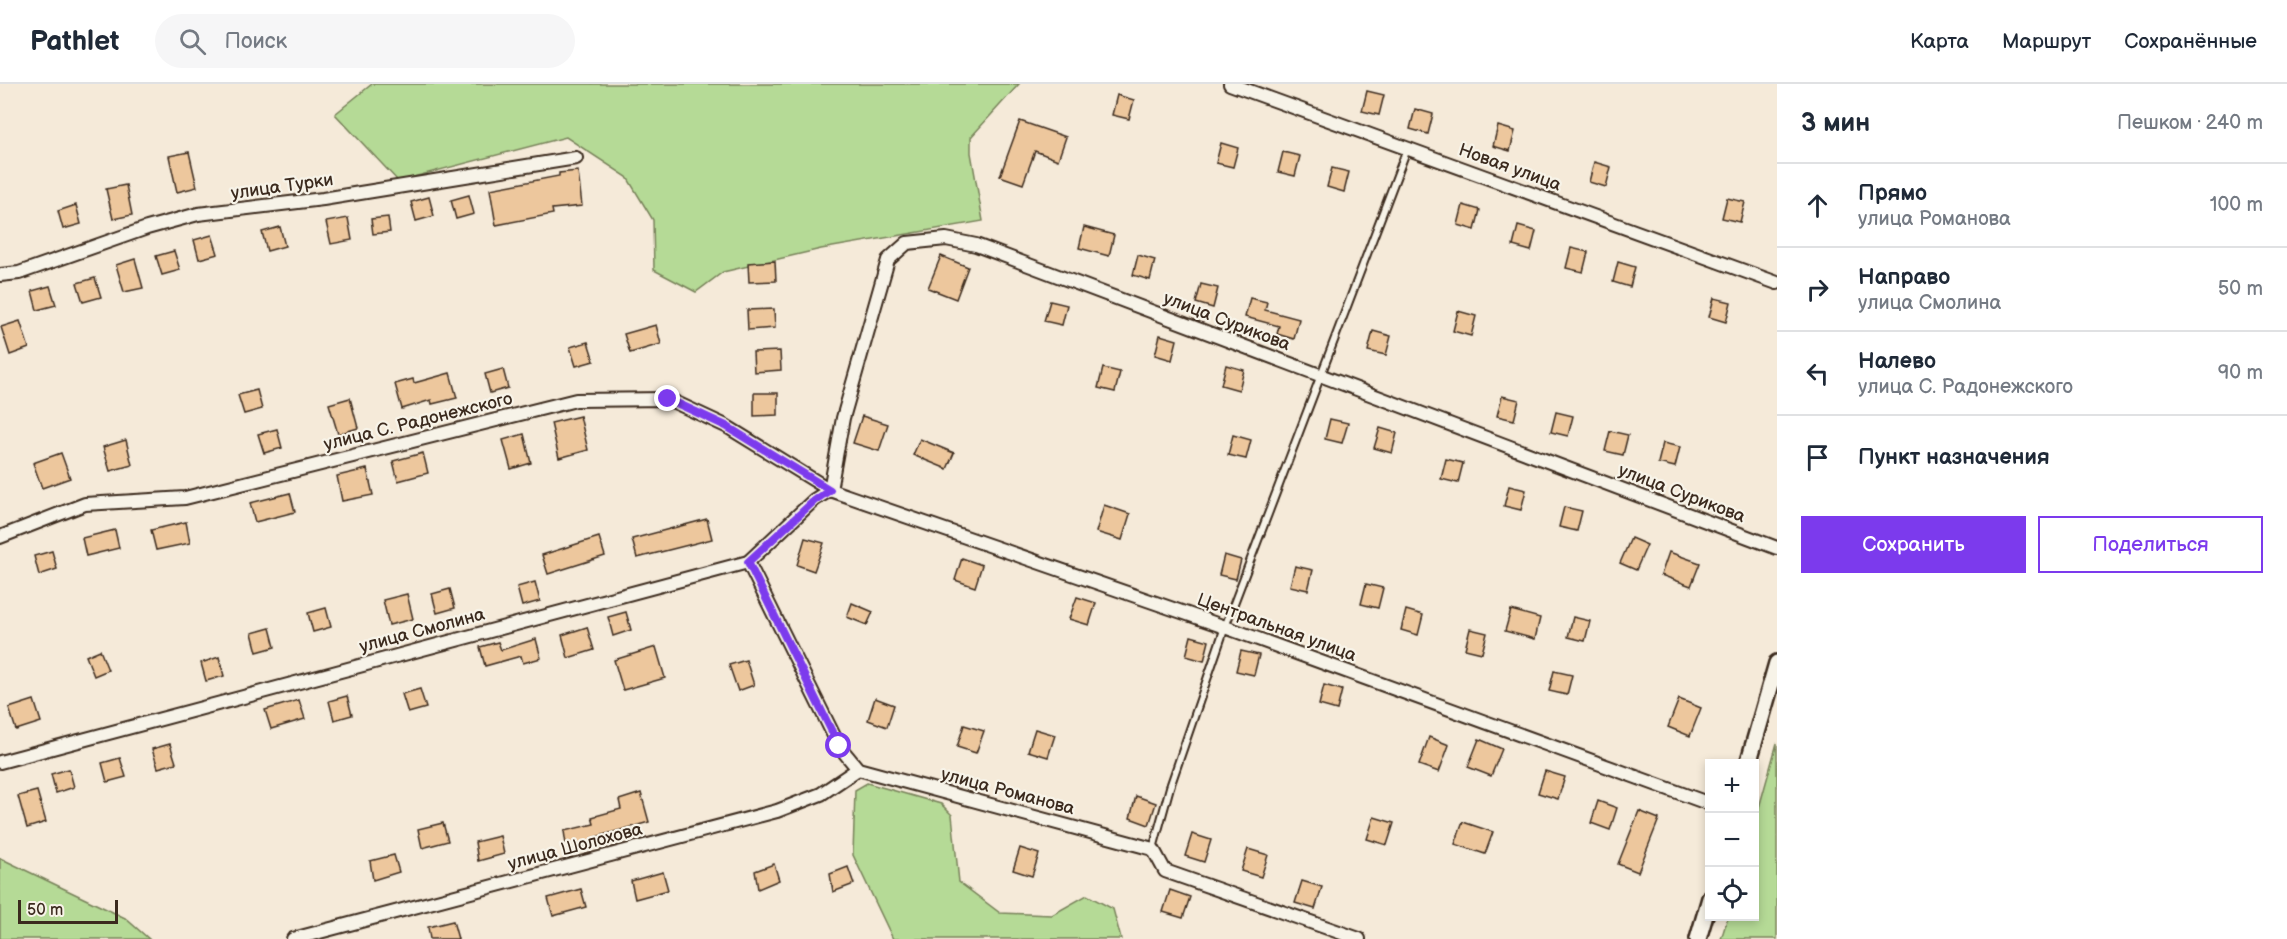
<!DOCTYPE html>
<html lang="ru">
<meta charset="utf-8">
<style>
body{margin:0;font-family:"Balsamiq Sans",sans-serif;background:#f6f6f7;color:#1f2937}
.controls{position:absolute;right:18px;bottom:18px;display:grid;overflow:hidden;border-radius:0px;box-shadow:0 3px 9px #0003}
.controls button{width:54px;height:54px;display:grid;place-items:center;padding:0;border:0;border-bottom:2px solid #e0e1e3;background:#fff;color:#1f2937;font:30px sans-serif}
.scale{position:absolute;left:18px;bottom:15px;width:100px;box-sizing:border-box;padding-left:6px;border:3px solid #3b2a1e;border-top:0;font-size:16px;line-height:21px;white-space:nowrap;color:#3b2a1e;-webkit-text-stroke:4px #f7f3e8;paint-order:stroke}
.stop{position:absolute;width:18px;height:18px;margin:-14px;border:4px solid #7c3aed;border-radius:50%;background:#fff}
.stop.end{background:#7c3aed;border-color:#fff;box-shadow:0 2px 6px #0008}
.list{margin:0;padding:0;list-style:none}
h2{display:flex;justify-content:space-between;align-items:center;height:78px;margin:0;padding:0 24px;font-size:26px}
h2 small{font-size:20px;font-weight:400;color:#747a83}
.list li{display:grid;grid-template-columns:39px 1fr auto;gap:18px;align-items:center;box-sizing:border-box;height:84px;padding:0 24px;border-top:2px solid #e0e1e3}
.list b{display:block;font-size:22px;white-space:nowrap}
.list p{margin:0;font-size:20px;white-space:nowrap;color:#747a83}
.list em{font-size:20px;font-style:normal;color:#747a83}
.actions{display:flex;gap:12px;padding:18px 24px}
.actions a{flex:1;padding:14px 0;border:2px solid #7c3aed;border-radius:0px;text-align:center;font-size:21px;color:#7c3aed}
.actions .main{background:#7c3aed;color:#fff}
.icon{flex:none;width:33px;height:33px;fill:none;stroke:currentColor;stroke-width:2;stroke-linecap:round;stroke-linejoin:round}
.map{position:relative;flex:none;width:1777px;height:855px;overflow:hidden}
header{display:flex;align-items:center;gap:36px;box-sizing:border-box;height:84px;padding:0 30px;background:#fff;border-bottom:2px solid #e0e1e3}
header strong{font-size:28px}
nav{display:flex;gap:33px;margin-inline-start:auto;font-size:21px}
.search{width:420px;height:54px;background:#f6f6f7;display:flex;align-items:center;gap:15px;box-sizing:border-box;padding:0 21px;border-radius:33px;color:#747a83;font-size:22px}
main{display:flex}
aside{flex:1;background:#fff}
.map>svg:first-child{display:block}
.green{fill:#b5da96;stroke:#78825a;stroke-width:1.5}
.building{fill:#edc79d;stroke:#3b2a1e;stroke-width:1.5}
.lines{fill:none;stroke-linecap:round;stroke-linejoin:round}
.service-casing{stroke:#3b2a1e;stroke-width:10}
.minor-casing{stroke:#3b2a1e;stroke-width:16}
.tertiary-casing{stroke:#3b2a1e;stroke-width:20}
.service{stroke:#f7f3e8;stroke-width:6}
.minor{stroke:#f7f3e8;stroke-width:12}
.tertiary{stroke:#f7f3e8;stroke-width:15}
.route{stroke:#7c3aed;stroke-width:8}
.labels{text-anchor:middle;stroke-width:4.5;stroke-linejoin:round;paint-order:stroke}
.street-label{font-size:18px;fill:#3b2a1e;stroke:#f7f3e8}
</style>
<header>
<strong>Pathlet</strong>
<div class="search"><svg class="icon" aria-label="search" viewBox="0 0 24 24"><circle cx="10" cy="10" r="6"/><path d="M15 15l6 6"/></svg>Поиск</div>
<nav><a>Карта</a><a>Маршрут</a><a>Сохранённые</a></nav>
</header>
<main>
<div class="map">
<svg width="1777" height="855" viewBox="0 0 1777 855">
<rect width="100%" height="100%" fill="#f5ead9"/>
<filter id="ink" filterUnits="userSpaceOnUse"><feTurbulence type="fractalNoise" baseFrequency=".0167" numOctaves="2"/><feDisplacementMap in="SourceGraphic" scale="12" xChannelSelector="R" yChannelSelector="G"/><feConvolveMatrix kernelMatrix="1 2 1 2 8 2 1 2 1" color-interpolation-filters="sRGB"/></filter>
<g filter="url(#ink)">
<g class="green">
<path d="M372,0H1019L971,53V69L983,137L821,165L723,188L696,208L654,186L653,136L627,93L566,53L398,97L335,30Z"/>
<path d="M1777,659V855H1721L1728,833L1754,832L1755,738Z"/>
<path d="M867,699L941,720L952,731L959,798L1000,829L1052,831L1087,811L1113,825L1121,855H893L853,771L855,706Z"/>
<path d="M0,774L125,834L149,855H0Z"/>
</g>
<g class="building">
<path d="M1367,7L1384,11L1379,31L1362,27Z"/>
<path d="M1117,11L1134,16L1129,35L1112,31Z"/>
<path d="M1415,25L1433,30L1428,50L1410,45Z"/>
<path d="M1020,37L1066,53L1058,76L1035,67L1023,100L1000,92Z"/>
<path d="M1498,42L1515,47L1510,67L1493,62Z"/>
<path d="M1221,59L1238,64L1233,83L1216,79Z"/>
<path d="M189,68L197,103L177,108L169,72Z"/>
<path d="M1283,68L1300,72L1295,92L1278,88Z"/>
<path d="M1594,78L1611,83L1606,103L1589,98Z"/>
<path d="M1332,84L1349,88L1344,108L1327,103Z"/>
<path d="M578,87L582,122L552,125L553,130L496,141L490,105L559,92V89Z"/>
<path d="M126,101L132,131L113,135L106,105Z"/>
<path d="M469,111L474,130L456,135L451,116Z"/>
<path d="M429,113L434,132L416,137L411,118Z"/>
<path d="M1727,114L1745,118L1740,138L1722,134Z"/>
<path d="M76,121L81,140L63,145L58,127Z"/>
<path d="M1463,121L1480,126L1475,146L1458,141Z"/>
<path d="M388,133L390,148L373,150L371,135Z"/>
<path d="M348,134L352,156L331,160L326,138Z"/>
<path d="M1518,142L1536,147L1531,167L1513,162Z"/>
<path d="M280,143L285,162L267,167L262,148Z"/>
<path d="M1084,143L1114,151L1109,172L1079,164Z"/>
<path d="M212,151L218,170L199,175L194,156Z"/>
<path d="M1571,164L1588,168L1583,188L1566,184Z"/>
<path d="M174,167L180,186L162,191L156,172Z"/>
<path d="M1138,171L1155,176L1150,196L1133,191Z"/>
<path d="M941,172L968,183L956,215L928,204Z"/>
<path d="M135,175L143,204L124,208L116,181Z"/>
<path d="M775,177L776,197L749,198L748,179Z"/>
<path d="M1618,178L1635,183L1630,203L1613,198Z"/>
<path d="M95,194L101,213L83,218L77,199Z"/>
<path d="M1201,200L1218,204L1213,224L1196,219Z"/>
<path d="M50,202L56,221L37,226L32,207Z"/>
<path d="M1250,214L1267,218L1265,226L1299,235L1294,255L1277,250L1279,242L1245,233Z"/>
<path d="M1714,214L1731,218L1726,238L1709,233Z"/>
<path d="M1050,217L1067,221L1062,241L1044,237Z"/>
<path d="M774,225L775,244L748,246L747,226Z"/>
<path d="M1458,227L1476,232L1471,252L1453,247Z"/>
<path d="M20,237L29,264L10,271L1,243Z"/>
<path d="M656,241L661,260L630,269L624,250Z"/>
<path d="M1373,247L1391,252L1386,271L1368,267Z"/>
<path d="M1160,251L1177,256L1172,276L1155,271Z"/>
<path d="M588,258L594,277L576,282L570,263Z"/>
<path d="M780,267L781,286L754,288L753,268Z"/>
<path d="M1226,281L1244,286L1239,306L1221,301Z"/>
<path d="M1103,284L1120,288L1115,308L1098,304Z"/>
<path d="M503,285L508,304L490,309L485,290Z"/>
<path d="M450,289L457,314L432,320L431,316L402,325L395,300L413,295L414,299Z"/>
<path d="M257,306L262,325L244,330L238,311Z"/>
<path d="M754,309H778V331L754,332Z"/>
<path d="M1502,312L1519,316L1514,336L1497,332Z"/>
<path d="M350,314L358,344L338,350L329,320Z"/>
<path d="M1556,328L1573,332L1568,352L1551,348Z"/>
<path d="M580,332L588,366L559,374L551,339Z"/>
<path d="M862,332L888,340L879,367L853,359Z"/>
<path d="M1330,335L1348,339L1342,359L1325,355Z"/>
<path d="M1380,344L1397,349L1392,369L1374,364Z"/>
<path d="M277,345L282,364L264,369L258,350Z"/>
<path d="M1610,347L1628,351L1623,371L1605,367Z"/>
<path d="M524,350L531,379L511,385L503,356Z"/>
<path d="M1233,351L1251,356L1246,375L1228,371Z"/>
<path d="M920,355L954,369L947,385L913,371Z"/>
<path d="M126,356L132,381L110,387L103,363Z"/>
<path d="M1663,359L1680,363L1675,383L1658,379Z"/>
<path d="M61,369L70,394L42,404L33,379Z"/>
<path d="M423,369L428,389L398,397L393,377Z"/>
<path d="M1446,375L1463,379L1458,399L1441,395Z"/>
<path d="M367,385L373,411L342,417L337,392Z"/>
<path d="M1509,402L1526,406L1521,426L1504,422Z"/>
<path d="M290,409L295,428L255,438L250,419Z"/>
<path d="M1104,421L1130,430L1122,456L1096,448Z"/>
<path d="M1564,423L1582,427L1577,447L1559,443Z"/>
<path d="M707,435L712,455L637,474L632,455Z"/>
<path d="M186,438L190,459L156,466L151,446Z"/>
<path d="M115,446L119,464L86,472L82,454Z"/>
<path d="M599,453L605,472L548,490L542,471Z"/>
<path d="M805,454L824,459L814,487L797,481Z"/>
<path d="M1631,454L1647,461L1636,486L1620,479Z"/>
<path d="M52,467L57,485L39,491L34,472Z"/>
<path d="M1669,468L1700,479L1691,502L1661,491Z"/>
<path d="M1224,471L1241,476L1236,495L1219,491Z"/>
<path d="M962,474L982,481L975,503L955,496Z"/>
<path d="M1295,482L1313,486L1308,506L1290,502Z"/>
<path d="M535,498L540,517L522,522L517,503Z"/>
<path d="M1366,500L1383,504L1378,524L1361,520Z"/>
<path d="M450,505L455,524L437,529L432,510Z"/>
<path d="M407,510L413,535L389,541L383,516Z"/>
<path d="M1077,513L1096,519L1089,541L1069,535Z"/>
<path d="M852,519L873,528L867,541L847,533Z"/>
<path d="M326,524L331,543L313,548L308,529Z"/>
<path d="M1406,526L1423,531L1418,551L1401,546Z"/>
<path d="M1511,526L1540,534L1535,555L1505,547Z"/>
<path d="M626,528L631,546L613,552L608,533Z"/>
<path d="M1573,533L1590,537L1585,557L1568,553Z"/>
<path d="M587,543L594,566L568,574L562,551Z"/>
<path d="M270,544L275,563L257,568L252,549Z"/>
<path d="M1470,545L1487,549L1482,569L1465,565Z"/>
<path d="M1191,552L1209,557L1204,577L1186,572Z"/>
<path d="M536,555L541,574L523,579L521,572L485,582L480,563L498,558L501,566Z"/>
<path d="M656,563L665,594L623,606L614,576Z"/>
<path d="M100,566L108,586L94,592L86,572Z"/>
<path d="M1241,567L1259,571L1254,591L1236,587Z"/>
<path d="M219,573L224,592L206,597L201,579Z"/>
<path d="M746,576L754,601L738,607L729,581Z"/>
<path d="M1554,587L1572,591L1567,611L1549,607Z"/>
<path d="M1324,601L1342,606L1337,626L1319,621Z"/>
<path d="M420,605L426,624L408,629L402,610Z"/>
<path d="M347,612L352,631L334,636L329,617Z"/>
<path d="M875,614L894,621L887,643L868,636Z"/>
<path d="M1679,615L1701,624L1690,652L1668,643Z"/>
<path d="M34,616L41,638L16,646L9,624Z"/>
<path d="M299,616L305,635L271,645L265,626Z"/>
<path d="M964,641L984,647L976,669L957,663Z"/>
<path d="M1035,645L1055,651L1048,673L1028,667Z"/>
<path d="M1429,653L1449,661L1439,688L1419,681Z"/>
<path d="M1479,655L1502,665L1491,692L1468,683Z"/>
<path d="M170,660L176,679L158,684L152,665Z"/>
<path d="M120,674L126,693L107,698L102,679Z"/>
<path d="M69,685L74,703L56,709L51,690Z"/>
<path d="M1545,687L1565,693L1558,715L1538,709Z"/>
<path d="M37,707L46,738L27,744L18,712Z"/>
<path d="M641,709L649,738L592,754L593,759L567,767L564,747L594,740L592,733L621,725L619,716Z"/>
<path d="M1136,712L1156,719L1149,741L1130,734Z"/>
<path d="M1598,717L1617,724L1610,746L1591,739Z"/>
<path d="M1639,727L1659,735L1638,788L1618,780Z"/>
<path d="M1374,733L1394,739L1387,761L1367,755Z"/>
<path d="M1463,738L1493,748L1485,770L1455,760Z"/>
<path d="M443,739L448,757L422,764L418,745Z"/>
<path d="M1192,750L1211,756L1204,778L1185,772Z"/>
<path d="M500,752L504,770L478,777L475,758Z"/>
<path d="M1020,764L1039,770L1032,792L1013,786Z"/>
<path d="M1248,765L1268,771L1261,793L1241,787Z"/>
<path d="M394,771L399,788L373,796L370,777Z"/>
<path d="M774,780L779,796L758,805L755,787Z"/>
<path d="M848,783L854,800L833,808L830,790Z"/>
<path d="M663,788L668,806L635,815L631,797Z"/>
<path d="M1302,797L1322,803L1315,825L1295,819Z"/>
<path d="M581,805L586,823L553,832L548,814Z"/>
<path d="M1170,806L1190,813L1183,834L1163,828Z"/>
<path d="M453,837L458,855H430L428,843Z"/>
</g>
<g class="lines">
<defs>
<path id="service" d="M1153,765L1170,703L1225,543L1407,65"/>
<g id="minor">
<path d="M1230,0L1777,199"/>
<path d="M0,191L19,189L147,144L198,130L323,115L576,74"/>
<path d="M830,406L843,334L888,176L907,159L946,155L976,161L1777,464"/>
<path d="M0,453L85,420L185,414L576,316L668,315L726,342L830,406L1225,543L1710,720"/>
<path d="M748,478L839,662L858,685L1153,765L1165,787L1359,855"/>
<path d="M0,678L748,478L814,416L830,406"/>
<path d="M293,855L777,727L821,710L858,685"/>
</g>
<g id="tertiary">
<path d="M1748,680L1777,579"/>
<path d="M1698,855L1710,814"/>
</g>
</defs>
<use href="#service" class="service-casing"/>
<use href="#minor" class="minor-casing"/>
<use href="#tertiary" class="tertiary-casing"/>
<use href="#service" class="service"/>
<use href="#minor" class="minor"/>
<use href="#tertiary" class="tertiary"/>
</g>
</g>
<g class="lines" filter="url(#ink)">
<path class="route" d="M668,315L726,342L830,406L814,417L748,478L839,662"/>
</g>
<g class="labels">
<g class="street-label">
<text transform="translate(1510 83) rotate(20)" y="6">Новая улица</text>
<text transform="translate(282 102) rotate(-8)" y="6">улица Турки</text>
<text transform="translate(1227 237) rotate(21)" y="6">улица Сурикова</text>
<text transform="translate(418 337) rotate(-14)" y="6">улица С. Радонежского</text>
<text transform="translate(1682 409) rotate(21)" y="6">улица Сурикова</text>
<text transform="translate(1277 543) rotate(20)" y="6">Центральная улица</text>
<text transform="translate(422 546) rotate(-15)" y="6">улица Смолина</text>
<text transform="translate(1008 707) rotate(15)" y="6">улица Романова</text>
<text transform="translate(575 762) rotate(-15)" y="6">улица Шолохова</text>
</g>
</g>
</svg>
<div class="controls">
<button>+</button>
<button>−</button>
<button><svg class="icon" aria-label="locate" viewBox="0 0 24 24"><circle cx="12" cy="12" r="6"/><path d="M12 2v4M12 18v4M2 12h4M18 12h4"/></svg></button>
</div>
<div class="scale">50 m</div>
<div class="stop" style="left:839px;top:662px"></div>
<div class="stop end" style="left:668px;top:315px"></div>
</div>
<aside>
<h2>3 мин<small>Пешком · 240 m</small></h2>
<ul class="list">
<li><svg class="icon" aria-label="ahead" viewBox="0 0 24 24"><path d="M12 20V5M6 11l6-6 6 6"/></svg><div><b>Прямо</b><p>улица Романова</p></div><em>100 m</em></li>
<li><svg class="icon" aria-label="right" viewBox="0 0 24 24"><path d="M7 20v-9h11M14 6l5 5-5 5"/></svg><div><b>Направо</b><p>улица Смолина</p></div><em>50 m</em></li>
<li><svg class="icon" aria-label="left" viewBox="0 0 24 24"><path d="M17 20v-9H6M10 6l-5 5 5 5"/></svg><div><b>Налево</b><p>улица С. Радонежского</p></div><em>90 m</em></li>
<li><svg class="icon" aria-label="arrive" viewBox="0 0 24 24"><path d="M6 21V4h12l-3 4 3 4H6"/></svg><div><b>Пункт назначения</b></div></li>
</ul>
<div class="actions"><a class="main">Сохранить</a><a>Поделиться</a></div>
</aside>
</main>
